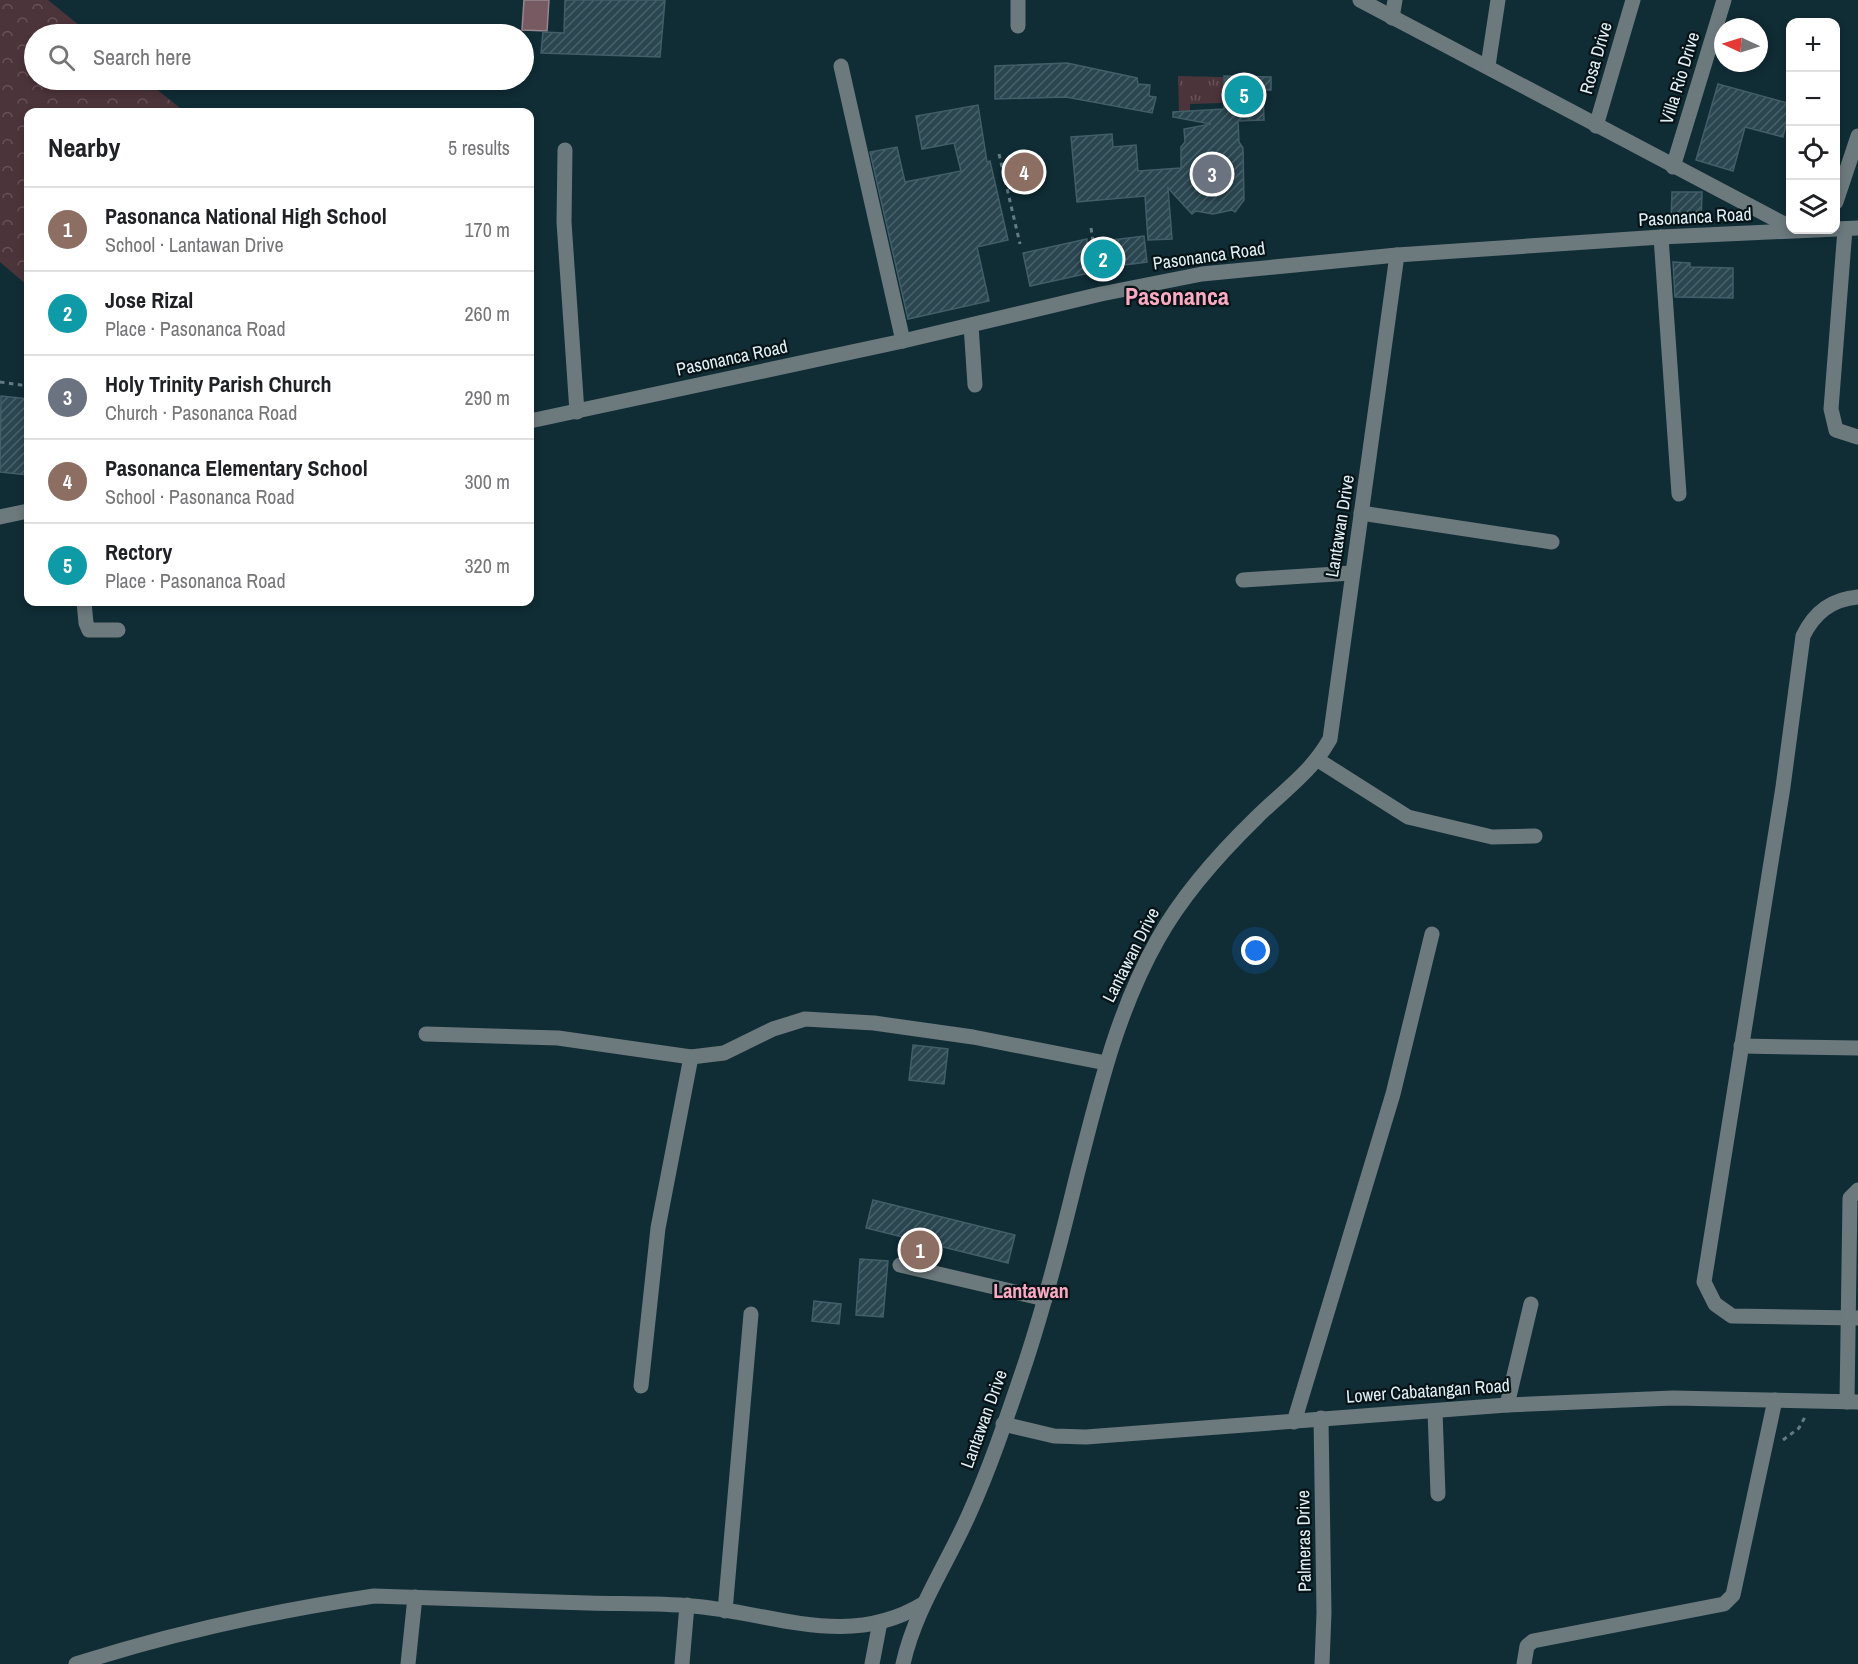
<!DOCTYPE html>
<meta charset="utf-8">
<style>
body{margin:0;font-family:"Archivo Narrow",sans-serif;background:#f6f6f6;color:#202124}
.controls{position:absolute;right:18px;top:18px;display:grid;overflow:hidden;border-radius:12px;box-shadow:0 3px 9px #0003}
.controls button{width:54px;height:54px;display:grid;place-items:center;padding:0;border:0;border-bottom:2px solid #e0e0e0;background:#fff;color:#202124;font:30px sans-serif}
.compass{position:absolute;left:1714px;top:18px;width:54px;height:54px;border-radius:50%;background:#fff;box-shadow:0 3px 9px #0003;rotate:274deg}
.you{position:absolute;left:1256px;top:951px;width:21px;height:21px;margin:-15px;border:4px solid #fff;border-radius:50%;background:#1a73e8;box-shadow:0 0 0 9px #1a73e833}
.badge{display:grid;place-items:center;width:39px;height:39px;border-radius:50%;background:#7c3aed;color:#fff;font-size:20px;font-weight:700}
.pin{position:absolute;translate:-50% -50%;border:3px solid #fff;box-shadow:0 2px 6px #0006}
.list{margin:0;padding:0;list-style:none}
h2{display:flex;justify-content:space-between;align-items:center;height:78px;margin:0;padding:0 24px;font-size:26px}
h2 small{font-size:20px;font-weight:400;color:#757577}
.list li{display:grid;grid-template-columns:39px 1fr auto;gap:18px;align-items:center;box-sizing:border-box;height:84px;padding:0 24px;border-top:2px solid #e0e0e0}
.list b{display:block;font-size:22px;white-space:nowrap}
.list p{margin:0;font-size:20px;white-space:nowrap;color:#757577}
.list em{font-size:20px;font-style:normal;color:#757577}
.icon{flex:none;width:33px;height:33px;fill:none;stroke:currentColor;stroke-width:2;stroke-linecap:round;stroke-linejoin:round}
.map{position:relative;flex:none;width:1858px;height:1664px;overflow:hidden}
.search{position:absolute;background:#fff;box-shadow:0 3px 9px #0003;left:24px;top:24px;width:510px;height:66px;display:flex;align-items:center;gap:15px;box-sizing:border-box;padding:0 21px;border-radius:33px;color:#757577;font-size:22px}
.panel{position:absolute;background:#fff;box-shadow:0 3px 9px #0003;left:24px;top:108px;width:510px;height:498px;border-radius:12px}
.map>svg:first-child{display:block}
.grass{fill:url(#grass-tufts)}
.park{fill:url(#park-crowns)}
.water{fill:#775a62;stroke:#96878e;stroke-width:1.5}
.building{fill:url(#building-hatch);stroke:#425e68;stroke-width:1.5}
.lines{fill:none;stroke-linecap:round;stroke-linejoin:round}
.path{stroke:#647b83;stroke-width:3;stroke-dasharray:4.5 4.5;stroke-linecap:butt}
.minor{stroke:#6c797d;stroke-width:15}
.labels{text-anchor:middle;stroke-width:4.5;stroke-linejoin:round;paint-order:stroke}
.street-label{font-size:18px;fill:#e0f0f6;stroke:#071316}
.neighbourhood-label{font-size:20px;font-weight:bold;fill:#fcaac2;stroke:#071316}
.district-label{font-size:24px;font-weight:bold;fill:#fcaac2;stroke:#071316}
</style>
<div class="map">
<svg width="1858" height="1664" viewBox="0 0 1858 1664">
<defs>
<pattern id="grass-tufts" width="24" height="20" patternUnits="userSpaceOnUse" patternTransform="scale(1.5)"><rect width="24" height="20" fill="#4c343b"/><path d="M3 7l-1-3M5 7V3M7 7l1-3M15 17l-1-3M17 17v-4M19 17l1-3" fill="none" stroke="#665258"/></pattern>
<pattern id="park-crowns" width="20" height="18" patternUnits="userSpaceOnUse" patternTransform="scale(1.5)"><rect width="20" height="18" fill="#4c343b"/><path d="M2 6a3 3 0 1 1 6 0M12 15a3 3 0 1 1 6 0" fill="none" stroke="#665258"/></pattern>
<pattern id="building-hatch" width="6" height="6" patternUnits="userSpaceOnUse" patternTransform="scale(1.5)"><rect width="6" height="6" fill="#2a4650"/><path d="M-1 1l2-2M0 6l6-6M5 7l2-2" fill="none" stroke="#49616a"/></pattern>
</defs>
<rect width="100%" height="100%" fill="#102c35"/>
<path class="grass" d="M1178,76L1223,77V103L1190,104V111L1179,112Z"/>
<path class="park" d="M0,0H48L90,34H34V80H145L185,112H28V286L0,262Z"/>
<path class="water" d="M524,0H549L547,31L522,30Z"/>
<g class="building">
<path d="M565,0H665L660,57L541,53L543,32L564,33Z"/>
<path d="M1067,63L1137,78L1138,84L1150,85L1149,96L1156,97L1152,113L1066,97L995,99V66Z"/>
<path d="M1224,76L1271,77V90H1263L1264,120L1238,121L1239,142L1243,148L1244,200L1235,212L1232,210L1213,214L1196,211L1192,214L1168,188L1172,239L1148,240L1145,196L1077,202L1071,137L1112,134L1113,147L1136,145L1138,171L1181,168V147L1185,142L1184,129L1211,124L1173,117V112L1224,109Z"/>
<path d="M1718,84L1791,104L1783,137L1745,127L1733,171L1696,160Z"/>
<path d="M978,105L987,162L990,161L1008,240L977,247L989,301L908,319L870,152L897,147L905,182L961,171L954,143L922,149L916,116Z"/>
<path d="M1672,192H1702L1701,222H1671Z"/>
<path d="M1144,236L1147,262L1093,269L1094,272L1030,286L1023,253L1087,239V243Z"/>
<path d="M1673,262L1690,263V267L1733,268V298L1675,297Z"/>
<path d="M1,396L28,399V475L0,472Z"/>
<path d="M913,1045L948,1049L944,1084L909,1080Z"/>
<path d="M873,1200L1015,1235L1008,1263L866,1228Z"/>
<path d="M860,1259L888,1261L883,1317L856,1315Z"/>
<path d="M814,1301L841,1304L839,1324L812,1321Z"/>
</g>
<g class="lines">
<g class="path">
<path d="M999,154L1020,244"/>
<path d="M1091,228L1099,280"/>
<path d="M0,382L28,386"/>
<path d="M1783,1440L1799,1428L1805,1417"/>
</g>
<g class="minor">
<path d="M1360,0L1790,227"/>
<path d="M1392,18L1395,0"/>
<path d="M1018,26V0"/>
<path d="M841,66L903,341"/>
<path d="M1488,66L1498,0"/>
<path d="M1596,126L1633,0"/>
<path d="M565,150L564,222L577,412"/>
<path d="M1673,167L1724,0"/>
<path d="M1836,202L1858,136"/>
<path d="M1845,229L1831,409L1836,430L1858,437"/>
<path d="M1661,237L1679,494"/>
<path d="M971,325L975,385"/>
<path d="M530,421L903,341L1101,294L1202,274L1397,255L1661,237L1858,228"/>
<path d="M1361,513L1552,542"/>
<path d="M0,517L28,511"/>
<path d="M1243,580L1352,573"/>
<path d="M1858,597C1832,599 1814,613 1803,636L1783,787L1704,1282L1715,1304L1732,1316L1858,1318"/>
<path d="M84,602L86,623L89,630H118"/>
<path d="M1318,760L1408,817L1492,837L1535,836"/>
<path d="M426,1034L558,1038L691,1057L724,1053L773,1029L805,1019L874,1023L973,1037L1106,1063"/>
<path d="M1741,1046L1858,1048"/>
<path d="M900,1265L1045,1299"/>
<path d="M641,1386L658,1228L691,1057"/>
<path d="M1847,1402L1850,1198L1858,1190"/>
<path d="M1507,1405L1531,1304"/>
<path d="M1435,1411L1438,1494"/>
<path d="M1321,1418L1324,1613L1322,1664"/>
<path d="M1294,1422L1393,1094L1432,934"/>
<path d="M1003,1424L1054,1436L1086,1437L1507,1405L1673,1398L1858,1402"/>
<path d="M725,1611L751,1314"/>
<path d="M76,1664C173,1633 273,1611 374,1596C445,1598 516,1600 588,1603C622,1604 658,1603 692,1606C772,1612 847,1650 923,1604"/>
<path d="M408,1664L415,1597"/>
<path d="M682,1664L687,1605"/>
<path d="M872,1664L880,1622"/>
<path d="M903,1664C915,1609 948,1563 970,1512C992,1463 1009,1411 1026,1361C1046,1300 1062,1237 1077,1175C1098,1094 1116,1013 1158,939C1183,894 1219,854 1256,818C1283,791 1311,773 1330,739L1397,255"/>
<path d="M1524,1664L1527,1646L1533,1641L1724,1604L1733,1595L1775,1400"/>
</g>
</g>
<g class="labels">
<g class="street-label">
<text transform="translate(1596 58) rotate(-74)" y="6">Rosa Drive</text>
<text transform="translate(1680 78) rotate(-73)" y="6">Villa Rio Drive</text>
<text transform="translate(1695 217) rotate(-3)" y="6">Pasonanca Road</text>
<text transform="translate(1209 256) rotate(-8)" y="6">Pasonanca Road</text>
<text transform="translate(732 358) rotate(-12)" y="6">Pasonanca Road</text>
<text transform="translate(1340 526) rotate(-81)" y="6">Lantawan Drive</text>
<text transform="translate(1131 955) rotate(-63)" y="6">Lantawan Drive</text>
<text transform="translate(1428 1391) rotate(-4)" y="6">Lower Cabatangan Road</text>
<text transform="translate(984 1419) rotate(-70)" y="6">Lantawan Drive</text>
<text transform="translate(1304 1541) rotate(-91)" y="6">Palmeras Drive</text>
</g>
<g class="neighbourhood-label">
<text x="1031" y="1298">Lantawan</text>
</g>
<g class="district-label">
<text x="1177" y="305">Pasonanca</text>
</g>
</g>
</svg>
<div class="controls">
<button>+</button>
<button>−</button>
<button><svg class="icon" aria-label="locate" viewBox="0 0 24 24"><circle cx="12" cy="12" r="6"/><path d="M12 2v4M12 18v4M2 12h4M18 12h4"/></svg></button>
<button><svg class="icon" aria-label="layers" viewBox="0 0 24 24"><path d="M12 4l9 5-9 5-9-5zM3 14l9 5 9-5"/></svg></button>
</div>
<svg class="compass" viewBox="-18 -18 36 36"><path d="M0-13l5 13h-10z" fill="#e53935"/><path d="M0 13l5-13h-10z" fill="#757577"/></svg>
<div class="you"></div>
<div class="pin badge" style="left:920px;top:1250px;background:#8d6e63">1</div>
<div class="pin badge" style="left:1103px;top:259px;background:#0f9aa8">2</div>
<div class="pin badge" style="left:1212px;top:174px;background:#6b7280">3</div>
<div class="pin badge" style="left:1024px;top:172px;background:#8d6e63">4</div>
<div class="pin badge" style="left:1244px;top:95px;background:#0f9aa8">5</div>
<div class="search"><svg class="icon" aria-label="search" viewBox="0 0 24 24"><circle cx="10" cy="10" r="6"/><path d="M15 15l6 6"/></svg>Search here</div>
<section class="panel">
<h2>Nearby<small>5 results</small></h2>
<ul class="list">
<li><span class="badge" style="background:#8d6e63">1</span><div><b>Pasonanca National High School</b><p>School · Lantawan Drive</p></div><em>170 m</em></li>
<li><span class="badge" style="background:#0f9aa8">2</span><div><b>Jose Rizal</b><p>Place · Pasonanca Road</p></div><em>260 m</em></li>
<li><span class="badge" style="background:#6b7280">3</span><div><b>Holy Trinity Parish Church</b><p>Church · Pasonanca Road</p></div><em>290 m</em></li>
<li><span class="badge" style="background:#8d6e63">4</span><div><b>Pasonanca Elementary School</b><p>School · Pasonanca Road</p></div><em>300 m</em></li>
<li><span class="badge" style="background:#0f9aa8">5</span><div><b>Rectory</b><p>Place · Pasonanca Road</p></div><em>320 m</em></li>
</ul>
</section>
</div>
